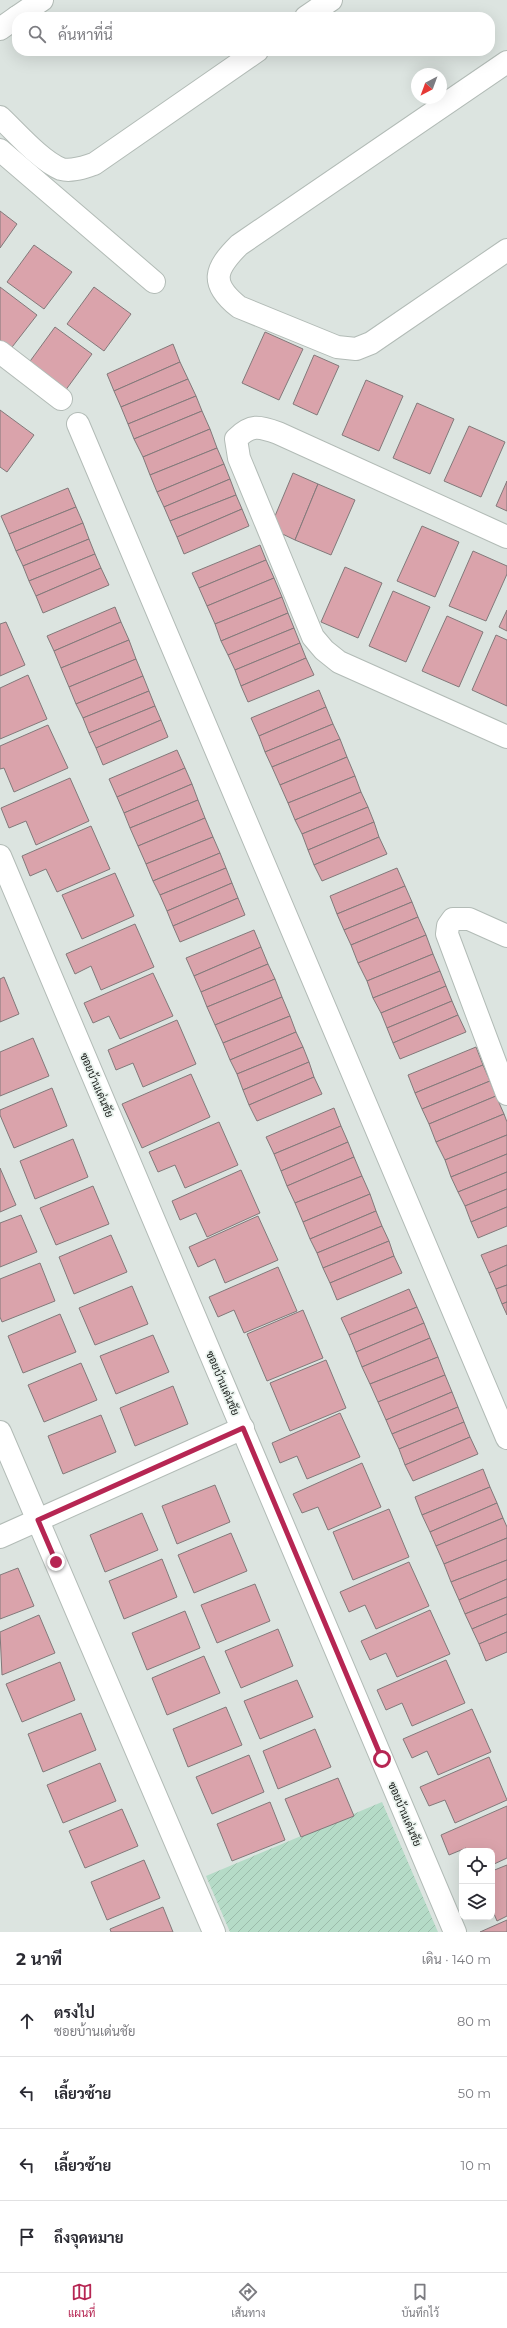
<!DOCTYPE html>
<html lang="th">
<meta charset="utf-8">
<style>
body{margin:0;font-family:Montserrat,Sarabun,sans-serif;background:#f7f7f7;color:#2b2b33}
.controls{position:absolute;right:12px;bottom:12px;display:grid;overflow:hidden;border-radius:8px;box-shadow:0 4px 16px #0002}
.controls button{width:36px;height:36px;display:grid;place-items:center;padding:0;border:0;border-bottom:1px solid #e1e1e2;background:#fff;color:#2b2b33;font:20px sans-serif}
.compass{position:absolute;left:411px;top:68px;width:36px;height:36px;border-radius:50%;background:#fff;box-shadow:0 4px 16px #0002;rotate:221deg}
.stop{position:absolute;width:12px;height:12px;margin:-9px;border:3px solid #b62653;border-radius:50%;background:#fff}
.stop.end{background:#b62653;border-color:#fff;box-shadow:0 1px 4px #0008}
.list{margin:0;padding:0;list-style:none}
h2{display:flex;justify-content:space-between;align-items:center;height:52px;margin:0;padding:0 16px;font-size:17px}
h2 small{font-size:13px;font-weight:400;color:#7c7c81}
.list li{display:grid;grid-template-columns:26px 1fr auto;gap:12px;align-items:center;box-sizing:border-box;height:72px;padding:0 16px;border-top:1px solid #e1e1e2}
.list b{display:block;font-size:15px;white-space:nowrap}
.list p{margin:0;font-size:13px;white-space:nowrap;color:#7c7c81}
.list em{font-size:13px;font-style:normal;color:#7c7c81}
.icon{flex:none;width:22px;height:22px;fill:none;stroke:currentColor;stroke-width:2;stroke-linecap:round;stroke-linejoin:round}
.map{position:relative;flex:none;width:507px;height:1932px;overflow:hidden}
.search{position:absolute;background:#fff;box-shadow:0 4px 16px #0002;left:12px;right:12px;top:12px;height:44px;display:flex;align-items:center;gap:10px;box-sizing:border-box;padding:0 14px;border-radius:16px;color:#7c7c81;font-size:15px}
.sheet{height:340px;background:#fff}
nav{display:flex;justify-content:space-around;align-items:center;box-sizing:border-box;height:56px;border-top:1px solid #e1e1e2;background:#fff;font-size:11px;color:#7c7c81}
nav a{display:grid;justify-items:center;gap:2px}
nav .on{color:#b62653}
.map>svg:first-child{display:block}
.garden{fill:url(#garden-furrows)}
.building{fill:#daa3ab;stroke:#82797a}
.lines{fill:none;stroke-linecap:round;stroke-linejoin:round}
.street-casing{stroke:#b2bbb6;stroke-width:24}
.street{stroke:#fff;stroke-width:22}
.route{stroke:#b62653;stroke-width:5}
.labels{text-anchor:middle;stroke-width:3.5;stroke-linejoin:round;paint-order:stroke}
.street-label{font-size:11px;fill:#171a18;stroke:#e9f2ed}
</style>
<div class="map">
<svg width="507" height="1932" viewBox="0 0 507 1932">
<defs>
<pattern id="garden-furrows" width="10" height="10" patternUnits="userSpaceOnUse"><rect width="10" height="10" fill="#b5dbc7"/><path d="M-1 1l2-2M0 10L10 0M9 11l2-2" fill="none" stroke="#9bbbaa"/></pattern>
</defs>
<rect width="100%" height="100%" fill="#dce4e0"/>
<path class="garden" d="M382,1802L438,1932H230L206,1876Z"/>
<g class="building">
<path d="M0,211L17,224L0,248Z"/>
<path d="M34,245L72,272L44,309L7,282Z"/>
<path d="M0,287L37,315L9,351L0,345Z"/>
<path d="M94,287L131,314L104,351L67,324Z"/>
<path d="M55,327L92,354L65,391L28,364Z"/>
<path d="M265,332L303,349L279,400L242,383Z"/>
<path d="M173,344L180,362L114,391L107,374Z"/>
<path d="M314,355L339,366L317,415L293,404Z"/>
<path d="M180,362L188,379L121,407L114,391Z"/>
<path d="M188,379L196,396L128,424L121,407Z"/>
<path d="M366,380L403,396L379,451L342,435Z"/>
<path d="M196,396L202,411L134,439L128,424Z"/>
<path d="M417,403L454,419L430,474L393,458Z"/>
<path d="M0,410L34,435L7,472L0,467Z"/>
<path d="M202,411L210,429L143,457L134,439Z"/>
<path d="M469,426L505,442L481,497L444,481Z"/>
<path d="M210,429L217,448L150,475L143,457Z"/>
<path d="M217,448L224,464L157,492L150,475Z"/>
<path d="M224,464L230,479L164,507L157,492Z"/>
<path d="M293,473L318,484L295,540L270,528Z"/>
<path d="M230,479L236,495L170,521L164,507Z"/>
<path d="M507,481V511L496,506Z"/>
<path d="M318,484L355,500L331,555L295,540Z"/>
<path d="M68,488L76,507L9,534L1,516Z"/>
<path d="M236,495L242,509L177,537L170,521Z"/>
<path d="M76,507L83,523L16,551L9,534Z"/>
<path d="M242,509L249,526L184,554L177,537Z"/>
<path d="M83,523L89,539L23,566L16,551Z"/>
<path d="M422,526L459,542L435,597L397,581Z"/>
<path d="M89,539L95,554L29,581L23,566Z"/>
<path d="M260,545L266,560L199,588L192,573Z"/>
<path d="M473,551L507,566V574L486,621L449,606Z"/>
<path d="M95,554L101,568L36,596L29,581Z"/>
<path d="M266,560L274,578L207,606L199,588Z"/>
<path d="M345,567L382,583L358,638L321,622Z"/>
<path d="M101,568L109,585L43,613L36,596Z"/>
<path d="M274,578L282,597L215,624L207,606Z"/>
<path d="M393,591L430,607L406,662L369,646Z"/>
<path d="M282,597L288,613L221,641L215,624Z"/>
<path d="M115,607L121,622L54,651L47,636Z"/>
<path d="M507,610V631L499,627Z"/>
<path d="M288,613L294,628L228,655L221,641Z"/>
<path d="M447,616L483,632L459,687L422,671Z"/>
<path d="M6,622L25,665L0,676V624Z"/>
<path d="M121,622L129,640L61,668L54,651Z"/>
<path d="M294,628L300,643L235,670L228,655Z"/>
<path d="M496,635L507,640V706L472,690Z"/>
<path d="M129,640L136,659L69,687L61,668Z"/>
<path d="M300,643L306,658L241,686L235,670Z"/>
<path d="M306,658L314,675L248,702L241,686Z"/>
<path d="M136,659L143,676L76,704L69,687Z"/>
<path d="M28,675L47,719L0,739V688Z"/>
<path d="M143,676L149,691L83,718L76,704Z"/>
<path d="M319,690L326,707L259,736L251,718Z"/>
<path d="M149,691L155,706L89,733L83,718Z"/>
<path d="M155,706L161,720L96,748L89,733Z"/>
<path d="M326,707L333,724L265,752L259,736Z"/>
<path d="M161,720L168,737L103,765L96,748Z"/>
<path d="M333,724L340,739L272,767L265,752Z"/>
<path d="M48,725L68,768L14,792L4,768L0,769V746Z"/>
<path d="M340,739L347,757L280,785L272,767Z"/>
<path d="M177,750L185,768L117,797L109,779Z"/>
<path d="M347,757L355,776L288,803L280,785Z"/>
<path d="M185,768L192,784L124,813L117,797Z"/>
<path d="M355,776L361,792L295,820L288,803Z"/>
<path d="M70,778L89,821L36,845L26,821L9,828L1,808Z"/>
<path d="M192,784L198,800L130,828L124,813Z"/>
<path d="M361,792L368,807L302,834L295,820Z"/>
<path d="M198,800L205,818L138,846L130,828Z"/>
<path d="M368,807L374,822L308,850L302,834Z"/>
<path d="M205,818L213,837L146,864L138,846Z"/>
<path d="M374,822L379,837L314,865L308,850Z"/>
<path d="M91,826L110,869L57,892L46,869L30,876L22,856Z"/>
<path d="M213,837L220,853L153,881L146,864Z"/>
<path d="M379,837L387,854L322,881L314,865Z"/>
<path d="M220,853L226,868L160,895L153,881Z"/>
<path d="M226,868L232,883L167,911L160,895Z"/>
<path d="M397,868L405,886L337,914L330,896Z"/>
<path d="M115,873L134,916L82,939L62,895Z"/>
<path d="M232,883L238,898L173,926L167,911Z"/>
<path d="M405,886L412,902L344,930L337,914Z"/>
<path d="M238,898L245,915L180,942L173,926Z"/>
<path d="M412,902L418,917L351,945L344,930Z"/>
<path d="M418,917L426,935L358,963L351,945Z"/>
<path d="M135,924L154,967L101,990L91,966L75,974L66,954Z"/>
<path d="M254,930L261,947L194,976L186,958Z"/>
<path d="M426,935L433,954L367,981L358,963Z"/>
<path d="M261,947L268,964L201,992L194,976Z"/>
<path d="M433,954L440,971L373,998L367,981Z"/>
<path d="M268,964L275,979L207,1007L201,992Z"/>
<path d="M440,971L446,986L381,1013L373,998Z"/>
<path d="M153,973L173,1016L120,1039L109,1016L93,1023L84,1003Z"/>
<path d="M4,977L19,1014L0,1022V979Z"/>
<path d="M275,979L282,997L215,1025L207,1007Z"/>
<path d="M446,986L452,1001L387,1028L381,1013Z"/>
<path d="M282,997L290,1016L223,1043L215,1025Z"/>
<path d="M452,1001L458,1015L393,1043L387,1028Z"/>
<path d="M458,1015L466,1032L400,1059L393,1043Z"/>
<path d="M290,1016L296,1032L230,1060L223,1043Z"/>
<path d="M177,1020L196,1064L143,1087L133,1063L116,1070L108,1050Z"/>
<path d="M296,1032L303,1047L237,1074L230,1060Z"/>
<path d="M33,1038L49,1076L0,1096V1052Z"/>
<path d="M303,1047L309,1062L243,1090L237,1074Z"/>
<path d="M476,1047L483,1065L415,1093L408,1075Z"/>
<path d="M309,1062L314,1077L249,1105L243,1090Z"/>
<path d="M483,1065L490,1081L422,1109L415,1093Z"/>
<path d="M191,1074L210,1117L142,1148L122,1104Z"/>
<path d="M314,1077L322,1094L257,1121L249,1105Z"/>
<path d="M490,1081L496,1096L429,1124L422,1109Z"/>
<path d="M52,1088L67,1126L14,1148L0,1115V1110Z"/>
<path d="M496,1096L504,1114L436,1142L429,1124Z"/>
<path d="M334,1108L341,1126L274,1154L266,1137Z"/>
<path d="M504,1114L507,1122V1135L445,1160L436,1142Z"/>
<path d="M219,1122L238,1165L185,1188L175,1165L158,1172L149,1152Z"/>
<path d="M341,1126L348,1142L281,1171L274,1154Z"/>
<path d="M507,1135V1154L451,1177L445,1160Z"/>
<path d="M73,1139L88,1177L35,1199L20,1161Z"/>
<path d="M348,1142L354,1157L287,1186L281,1171Z"/>
<path d="M507,1154V1172L458,1192L451,1177Z"/>
<path d="M354,1157L362,1176L295,1203L287,1186Z"/>
<path d="M0,1168L16,1205L0,1212Z"/>
<path d="M241,1170L260,1213L207,1237L196,1213L180,1220L172,1201Z"/>
<path d="M507,1172V1189L465,1206L458,1192Z"/>
<path d="M362,1176L370,1194L303,1222L295,1203Z"/>
<path d="M93,1186L109,1224L56,1245L40,1208Z"/>
<path d="M507,1189V1207L471,1222L465,1206Z"/>
<path d="M370,1194L376,1211L310,1239L303,1222Z"/>
<path d="M507,1207V1226L478,1238L471,1222Z"/>
<path d="M376,1211L382,1226L317,1253L310,1239Z"/>
<path d="M21,1215L37,1252L0,1267V1223Z"/>
<path d="M258,1216L278,1260L225,1283L215,1259L198,1267L189,1247Z"/>
<path d="M382,1226L389,1241L323,1268L317,1253Z"/>
<path d="M111,1235L127,1272L74,1294L59,1257Z"/>
<path d="M389,1241L394,1256L330,1283L323,1268Z"/>
<path d="M507,1245V1265L489,1273L481,1255Z"/>
<path d="M394,1256L402,1273L337,1300L330,1283Z"/>
<path d="M40,1263L55,1301L2,1322L0,1317V1279Z"/>
<path d="M507,1265V1285L496,1289L489,1273Z"/>
<path d="M278,1267L297,1311L244,1333L234,1310L218,1317L209,1297Z"/>
<path d="M507,1285V1302L502,1304L496,1289Z"/>
<path d="M132,1286L148,1324L95,1345L79,1308Z"/>
<path d="M409,1289L417,1307L349,1335L341,1318Z"/>
<path d="M507,1302V1315L502,1304Z"/>
<path d="M417,1307L424,1323L356,1352L349,1335Z"/>
<path d="M303,1310L323,1358L267,1381L247,1334Z"/>
<path d="M60,1314L76,1352L23,1373L8,1336Z"/>
<path d="M424,1323L430,1338L362,1367L356,1352Z"/>
<path d="M153,1335L169,1372L116,1394L100,1356Z"/>
<path d="M430,1338L438,1357L370,1384L362,1367Z"/>
<path d="M438,1357L445,1375L378,1402L370,1384Z"/>
<path d="M326,1360L346,1408L290,1431L270,1383Z"/>
<path d="M81,1363L97,1400L44,1422L28,1385Z"/>
<path d="M445,1375L452,1392L386,1420L378,1402Z"/>
<path d="M173,1386L188,1424L135,1446L120,1408Z"/>
<path d="M452,1392L458,1407L392,1434L386,1420Z"/>
<path d="M458,1407L464,1422L399,1449L392,1434Z"/>
<path d="M340,1413L360,1457L307,1479L297,1456L280,1463L272,1443Z"/>
<path d="M101,1415L116,1452L63,1474L48,1436Z"/>
<path d="M464,1422L470,1437L405,1465L399,1449Z"/>
<path d="M470,1437L478,1454L413,1481L405,1465Z"/>
<path d="M362,1463L381,1507L328,1530L318,1507L302,1513L293,1494Z"/>
<path d="M483,1469L490,1487L422,1515L415,1497Z"/>
<path d="M215,1485L230,1522L177,1544L162,1506Z"/>
<path d="M490,1487L497,1503L430,1532L422,1515Z"/>
<path d="M497,1503L503,1518L436,1546L430,1532Z"/>
<path d="M389,1509L409,1557L353,1580L333,1532Z"/>
<path d="M142,1513L158,1550L105,1572L90,1535Z"/>
<path d="M503,1518L507,1527V1538L444,1564L436,1546Z"/>
<path d="M231,1533L247,1571L194,1593L178,1555Z"/>
<path d="M507,1538V1560L451,1582L444,1564Z"/>
<path d="M162,1559L177,1597L124,1619L109,1581Z"/>
<path d="M507,1560V1579L459,1600L451,1582Z"/>
<path d="M409,1562L429,1606L376,1629L365,1605L349,1612L340,1592Z"/>
<path d="M18,1568L34,1606L0,1619V1575Z"/>
<path d="M507,1579V1597L465,1614L459,1600Z"/>
<path d="M255,1584L270,1621L217,1643L201,1605Z"/>
<path d="M507,1597V1614L472,1629L465,1614Z"/>
<path d="M430,1610L450,1654L397,1677L386,1653L370,1660L361,1641Z"/>
<path d="M185,1611L200,1648L147,1670L132,1633Z"/>
<path d="M507,1614V1632L479,1644L472,1629Z"/>
<path d="M39,1615L55,1653L2,1675L0,1632Z"/>
<path d="M278,1629L293,1666L241,1688L225,1651Z"/>
<path d="M507,1632V1652L486,1661L479,1644Z"/>
<path d="M204,1656L220,1693L167,1715L152,1678Z"/>
<path d="M446,1660L465,1703L412,1726L402,1703L386,1710L377,1690Z"/>
<path d="M60,1662L75,1700L22,1722L6,1684Z"/>
<path d="M297,1680L313,1717L260,1739L244,1701Z"/>
<path d="M226,1707L242,1745L188,1767L173,1729Z"/>
<path d="M472,1709L491,1752L438,1775L427,1751L412,1758L403,1739Z"/>
<path d="M81,1713L96,1750L43,1772L28,1734Z"/>
<path d="M315,1729L331,1767L278,1789L263,1751Z"/>
<path d="M249,1755L264,1792L212,1814L196,1777Z"/>
<path d="M489,1757L507,1800L455,1823L445,1800L429,1806L420,1787Z"/>
<path d="M100,1763L116,1801L63,1823L47,1785Z"/>
<path d="M338,1778L354,1816L301,1837L285,1799Z"/>
<path d="M270,1802L285,1840L232,1861L217,1824Z"/>
<path d="M507,1806V1858L492,1865V1851H467L466,1848L449,1855L441,1835Z"/>
<path d="M122,1809L138,1846L85,1868L69,1831Z"/>
<path d="M144,1860L160,1898L107,1920L91,1882Z"/>
<path d="M507,1865V1916L497,1921L492,1909V1871Z"/>
<path d="M163,1907L173,1932H111L110,1929Z"/>
<path d="M507,1920V1932H480Z"/>
</g>
<g class="lines">
<defs>
<g id="street">
<path d="M17,17L42,0"/>
<path d="M306,17L331,0"/>
<path d="M0,29L17,17"/>
<path d="M507,62L239,245C215,269 209,283 239,307L337,347L356,349L371,343L507,250"/>
<path d="M0,117C16,132 41,161 61,169C72,172 84,167 94,164L257,51"/>
<path d="M0,150L154,282"/>
<path d="M0,352L61,399"/>
<path d="M78,424L507,1438"/>
<path d="M507,537L278,433C259,426 251,424 236,439L239,458L313,637L324,650L339,662L507,737"/>
<path d="M0,856L455,1932"/>
<path d="M507,936L469,919H453L448,926L447,934L507,1094"/>
<path d="M0,1432L214,1932"/>
<path d="M0,1537L243,1428"/>
</g>
</defs>
<use href="#street" class="street-casing"/>
<use href="#street" class="street"/>
</g>
<g class="lines">
<path class="route" d="M56,1562L38,1520L243,1428L382,1759"/>
</g>
<g class="labels">
<g class="street-label">
<text transform="translate(97 1085) rotate(67)" y="4">ซอยบ้านเด่นชัย</text>
<text transform="translate(223 1383) rotate(67)" y="4">ซอยบ้านเด่นชัย</text>
<text transform="translate(405 1814) rotate(67)" y="4">ซอยบ้านเด่นชัย</text>
</g>
</g>
</svg>
<div class="controls">
<button><svg class="icon" aria-label="locate" viewBox="0 0 24 24"><circle cx="12" cy="12" r="6"/><path d="M12 2v4M12 18v4M2 12h4M18 12h4"/></svg></button>
<button><svg class="icon" aria-label="layers" viewBox="0 0 24 24"><path d="M12 4l9 5-9 5-9-5zM3 14l9 5 9-5"/></svg></button>
</div>
<svg class="compass" viewBox="-18 -18 36 36"><path d="M0-13l5 13h-10z" fill="#e53935"/><path d="M0 13l5-13h-10z" fill="#7c7c81"/></svg>
<div class="stop" style="left:382px;top:1759px"></div>
<div class="stop end" style="left:56px;top:1562px"></div>
<div class="search"><svg class="icon" aria-label="search" viewBox="0 0 24 24"><circle cx="10" cy="10" r="6"/><path d="M15 15l6 6"/></svg>ค้นหาที่นี่</div>
</div>
<section class="sheet">
<h2>2 นาที<small>เดิน · 140 m</small></h2>
<ul class="list">
<li><svg class="icon" aria-label="ahead" viewBox="0 0 24 24"><path d="M12 20V5M6 11l6-6 6 6"/></svg><div><b>ตรงไป</b><p>ซอยบ้านเด่นชัย</p></div><em>80 m</em></li>
<li><svg class="icon" aria-label="left" viewBox="0 0 24 24"><path d="M17 20v-9H6M10 6l-5 5 5 5"/></svg><div><b>เลี้ยวซ้าย</b></div><em>50 m</em></li>
<li><svg class="icon" aria-label="left" viewBox="0 0 24 24"><path d="M17 20v-9H6M10 6l-5 5 5 5"/></svg><div><b>เลี้ยวซ้าย</b></div><em>10 m</em></li>
<li><svg class="icon" aria-label="arrive" viewBox="0 0 24 24"><path d="M6 21V4h12l-3 4 3 4H6"/></svg><div><b>ถึงจุดหมาย</b></div></li>
</ul>
</section>
<nav>
<a class="on"><svg class="icon" aria-label="map" viewBox="0 0 24 24"><path d="M3 6l6-2 6 2 6-2v14l-6 2-6-2-6 2zM9 4v14M15 6v14"/></svg>แผนที่</a>
<a><svg class="icon" aria-label="directions" viewBox="0 0 24 24"><path d="M12 3l9 9-9 9-9-9zM9 14v-3h6M13 9l2 2-2 2"/></svg>เส้นทาง</a>
<a><svg class="icon" aria-label="saved" viewBox="0 0 24 24"><path d="M7 4h10v16l-5-4-5 4z"/></svg>บันทึกไว้</a>
</nav>
